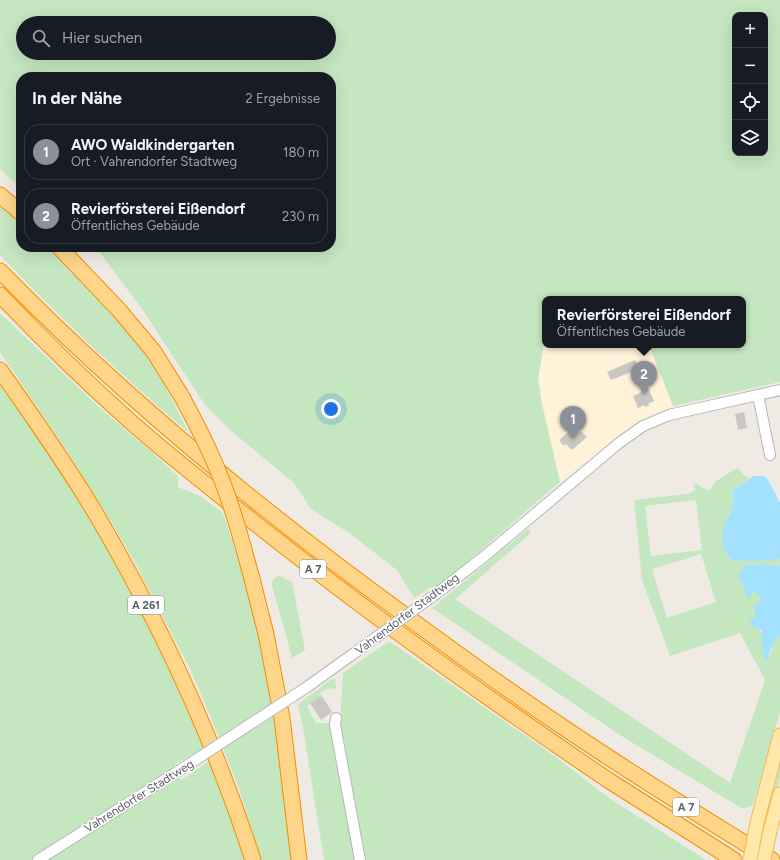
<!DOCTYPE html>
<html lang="de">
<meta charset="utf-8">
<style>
body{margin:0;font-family:Figtree,sans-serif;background:#242831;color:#f1f3f6}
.controls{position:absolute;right:12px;top:12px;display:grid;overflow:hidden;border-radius:8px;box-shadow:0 4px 16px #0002}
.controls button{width:36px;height:36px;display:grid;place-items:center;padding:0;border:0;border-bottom:1px solid #363941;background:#171b24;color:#f1f3f6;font:20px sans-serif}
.you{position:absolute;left:331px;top:409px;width:14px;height:14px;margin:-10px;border:3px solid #fff;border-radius:50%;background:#1a73e8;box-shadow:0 0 0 6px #1a73e833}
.badge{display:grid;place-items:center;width:26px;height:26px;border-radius:50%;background:#8c9099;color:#fff;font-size:13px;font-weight:700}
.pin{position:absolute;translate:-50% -33px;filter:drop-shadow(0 1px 2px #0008)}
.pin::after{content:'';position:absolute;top:21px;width:14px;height:12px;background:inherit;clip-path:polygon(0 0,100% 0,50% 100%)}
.popup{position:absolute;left:542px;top:296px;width:204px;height:52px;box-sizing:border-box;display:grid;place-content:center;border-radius:8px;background:#171b24;filter:drop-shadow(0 1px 3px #0005);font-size:13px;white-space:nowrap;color:#9ea1a6}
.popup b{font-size:15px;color:#f1f3f6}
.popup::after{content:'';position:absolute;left:50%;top:100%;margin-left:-8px;border:8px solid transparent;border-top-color:#171b24}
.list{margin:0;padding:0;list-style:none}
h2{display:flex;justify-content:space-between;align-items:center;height:52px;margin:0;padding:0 16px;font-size:17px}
h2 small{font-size:13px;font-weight:400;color:#9ea1a6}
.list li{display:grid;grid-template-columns:26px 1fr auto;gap:12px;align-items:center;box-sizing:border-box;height:56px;margin:0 8px 8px;padding:0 8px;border:1px solid #363941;border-radius:16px}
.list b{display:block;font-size:15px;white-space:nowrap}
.list p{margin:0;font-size:13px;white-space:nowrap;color:#9ea1a6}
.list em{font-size:13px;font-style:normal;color:#9ea1a6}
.icon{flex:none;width:22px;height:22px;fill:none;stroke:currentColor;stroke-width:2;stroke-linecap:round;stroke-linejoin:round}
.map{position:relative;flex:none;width:780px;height:860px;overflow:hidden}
.search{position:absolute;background:#171b24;box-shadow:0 4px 16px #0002;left:16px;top:16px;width:320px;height:44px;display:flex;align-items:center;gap:10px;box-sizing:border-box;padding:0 14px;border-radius:22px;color:#9ea1a6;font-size:15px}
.panel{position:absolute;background:#171b24;box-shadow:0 4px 16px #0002;left:16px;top:72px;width:320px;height:180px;border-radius:16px}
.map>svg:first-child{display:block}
.commercial{fill:#fef2d9}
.green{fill:#c4e7bf;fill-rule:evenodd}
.water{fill:#a3e1ff}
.building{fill:#cac6c1}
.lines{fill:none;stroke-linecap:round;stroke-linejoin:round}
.minor-casing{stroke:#b4b7bb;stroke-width:12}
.major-casing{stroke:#f4b857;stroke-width:15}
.highway-casing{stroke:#f28d00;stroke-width:17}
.minor{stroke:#fff;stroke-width:10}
.major{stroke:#ffe8a8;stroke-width:13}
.highway{stroke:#ffd58a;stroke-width:15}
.minor-bridge-casing{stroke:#b4b7bb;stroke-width:12;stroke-linecap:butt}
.major-bridge-casing{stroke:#f4b857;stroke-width:15;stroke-linecap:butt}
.highway-bridge-casing{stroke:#f28d00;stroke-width:17;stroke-linecap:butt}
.minor-bridge{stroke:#fff;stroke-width:10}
.major-bridge{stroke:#ffe8a8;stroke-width:13}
.highway-bridge{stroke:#ffd58a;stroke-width:15}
.labels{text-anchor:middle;stroke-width:3;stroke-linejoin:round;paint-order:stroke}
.shield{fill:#fff;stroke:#8d9093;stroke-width:1}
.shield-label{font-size:11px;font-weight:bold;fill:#5c6165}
.street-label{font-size:12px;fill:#5c6165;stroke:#fff}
</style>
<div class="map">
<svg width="780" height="860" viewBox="0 0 780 860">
<rect width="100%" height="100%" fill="#efebe4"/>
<path class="commercial" d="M544,306L545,307V345H649L673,406L636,425L616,439L560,482L542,404L538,379L543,350Z"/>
<g class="green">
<path d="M0,0H780V382L673,406L649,345H743V299H545L543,350L538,379L542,404L560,482L436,589L430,588L414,598L397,570L349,533L311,509L294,483L230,430L205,405L142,309L101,254L93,247H331V77H21V188L0,169ZM735,15H765V153H735ZM23,23H329V53H23Z"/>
<path d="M0,204L21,222V247H49L91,287L135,340L157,370L189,433C123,377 60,318 0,255Z"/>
<path d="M0,313L101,409L154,454L178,476V487L200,496L223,513L254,608L277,723L294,860H261L239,789L216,730L191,671L134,561L113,525L70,455L0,352Z"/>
<path d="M0,380L30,422L131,587L169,662L205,747L174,765L181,780L211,760L235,830L244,860H0Z"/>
<path d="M737,468L749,479L732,491V509L727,518L777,560L780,558V566L761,564L744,565L739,578L743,583L745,590L752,594L754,591C766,595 759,603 753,609L756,615V618L753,619L762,634L761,640L765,658H769L775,638L777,636L780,637V712L753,805L743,809L623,737L432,608L528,529L531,533L455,599L730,783L765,680L740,633L670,656L642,580L634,500L688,494L695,490L694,483L709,491L716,481ZM696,500L702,550L651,556L645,506ZM701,554L716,602L667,618L652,569Z"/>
<path d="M278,575L292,582L305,650L292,658L271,582Z"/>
<path d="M389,641L556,757L609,798L706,860H324L303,728L298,704L332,679H335L336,689L329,688L320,693L322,696L307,706L316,723H340L343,673Z"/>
<path d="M780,757V779L766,828L761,825Z"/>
</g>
<g class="water">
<path d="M754,476H764L767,478L772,487L780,503V558L777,560L736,561C718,554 721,532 727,518C729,515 731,513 731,509C733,504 733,497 732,491Z"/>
<path d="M761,564L780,566V637L777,636L775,638V642L770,650L768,660L766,661C763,654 762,647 761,640C761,636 763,634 761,630L751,626L750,620L756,617L753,606L759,603L760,599L759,595L754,591L749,598C746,594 743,588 743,583L739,578L738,575L742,570L744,565Z"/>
</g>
<g class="building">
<path d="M635,360L654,401L648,404L649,406L645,407L644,405L638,408L633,396L642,392L634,371L611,380L607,372Z"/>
<path d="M744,412L747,428L738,430L735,414Z"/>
<path d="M573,428L578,433L581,431L587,437L572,450L566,444L564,446L559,440Z"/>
<path d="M322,696L332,712L321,720L310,703Z"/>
</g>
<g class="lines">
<defs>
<g id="minor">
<path d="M758,395L770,455"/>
<path d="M436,594L486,555L619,443L643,426L669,415L691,410L780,390"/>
<path d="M307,687L353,654"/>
<path d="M336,718L335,725L360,860"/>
<path d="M38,860L177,772"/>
</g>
<g id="major">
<path d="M757,823L780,735"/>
<path d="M770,831L780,794"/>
</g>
<g id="highway">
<path d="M0,195L21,213"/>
<path d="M59,247L119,310L154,352L182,397"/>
<path d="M0,271C123,397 259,509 402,613C467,661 534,709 602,753C658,790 715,825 772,860"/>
<path d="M0,295C42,339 85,381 131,422C174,460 219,495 265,531C375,618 491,701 608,780C650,807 692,833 734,860"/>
<path d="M0,370C33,417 66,464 96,514C160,623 214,739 253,860"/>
<path d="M252,579L266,634L282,718L299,860"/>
</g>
</defs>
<use href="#minor" class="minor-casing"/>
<use href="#major" class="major-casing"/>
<use href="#highway" class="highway-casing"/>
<use href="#minor" class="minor"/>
<use href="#major" class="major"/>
<use href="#highway" class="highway"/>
<defs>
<g id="minor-bridge">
<path d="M353,654L436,594"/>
<path d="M177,772L307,687"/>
</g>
<g id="major-bridge">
<path d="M750,860L757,823"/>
<path d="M764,860L770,831"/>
</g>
<path id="highway-bridge" d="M182,397C192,416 203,436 212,457C230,496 241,538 252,579"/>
</defs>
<use href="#minor-bridge" class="minor-bridge-casing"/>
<use href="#major-bridge" class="major-bridge-casing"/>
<use href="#highway-bridge" class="highway-bridge-casing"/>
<use href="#minor-bridge" class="minor-bridge"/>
<use href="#major-bridge" class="major-bridge"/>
<use href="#highway-bridge" class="highway-bridge"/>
</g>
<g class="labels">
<g class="shield">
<rect x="300" y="560" width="26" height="18" rx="3"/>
<rect x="128" y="596" width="36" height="18" rx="3"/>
<rect x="673" y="798" width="26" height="18" rx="3"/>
</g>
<g class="shield-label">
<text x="313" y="573">A 7</text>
<text x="146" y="609">A 261</text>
<text x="686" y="811">A 7</text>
</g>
<g class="street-label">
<text transform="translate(407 614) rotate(-37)" y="4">Vahrendorfer Stadtweg</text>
<text transform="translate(139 796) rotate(-32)" y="4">Vahrendorfer Stadtweg</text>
</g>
</g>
</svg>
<div class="controls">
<button>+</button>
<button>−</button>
<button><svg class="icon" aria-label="locate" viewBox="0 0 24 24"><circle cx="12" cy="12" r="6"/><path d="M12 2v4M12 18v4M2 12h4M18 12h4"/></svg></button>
<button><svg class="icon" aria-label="layers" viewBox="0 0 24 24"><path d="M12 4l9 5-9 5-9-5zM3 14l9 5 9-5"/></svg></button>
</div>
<div class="you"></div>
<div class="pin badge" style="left:573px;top:439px">1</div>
<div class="pin badge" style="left:644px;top:394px">2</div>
<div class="popup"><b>Revierförsterei Eißendorf</b>Öffentliches Gebäude</div>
<div class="search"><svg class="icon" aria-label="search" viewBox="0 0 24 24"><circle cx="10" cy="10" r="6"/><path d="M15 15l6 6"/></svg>Hier suchen</div>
<section class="panel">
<h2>In der Nähe<small>2 Ergebnisse</small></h2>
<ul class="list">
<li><span class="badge">1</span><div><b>AWO Waldkindergarten</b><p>Ort · Vahrendorfer Stadtweg</p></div><em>180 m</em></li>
<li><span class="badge">2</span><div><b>Revierförsterei Eißendorf</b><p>Öffentliches Gebäude</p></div><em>230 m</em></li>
</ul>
</section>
</div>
